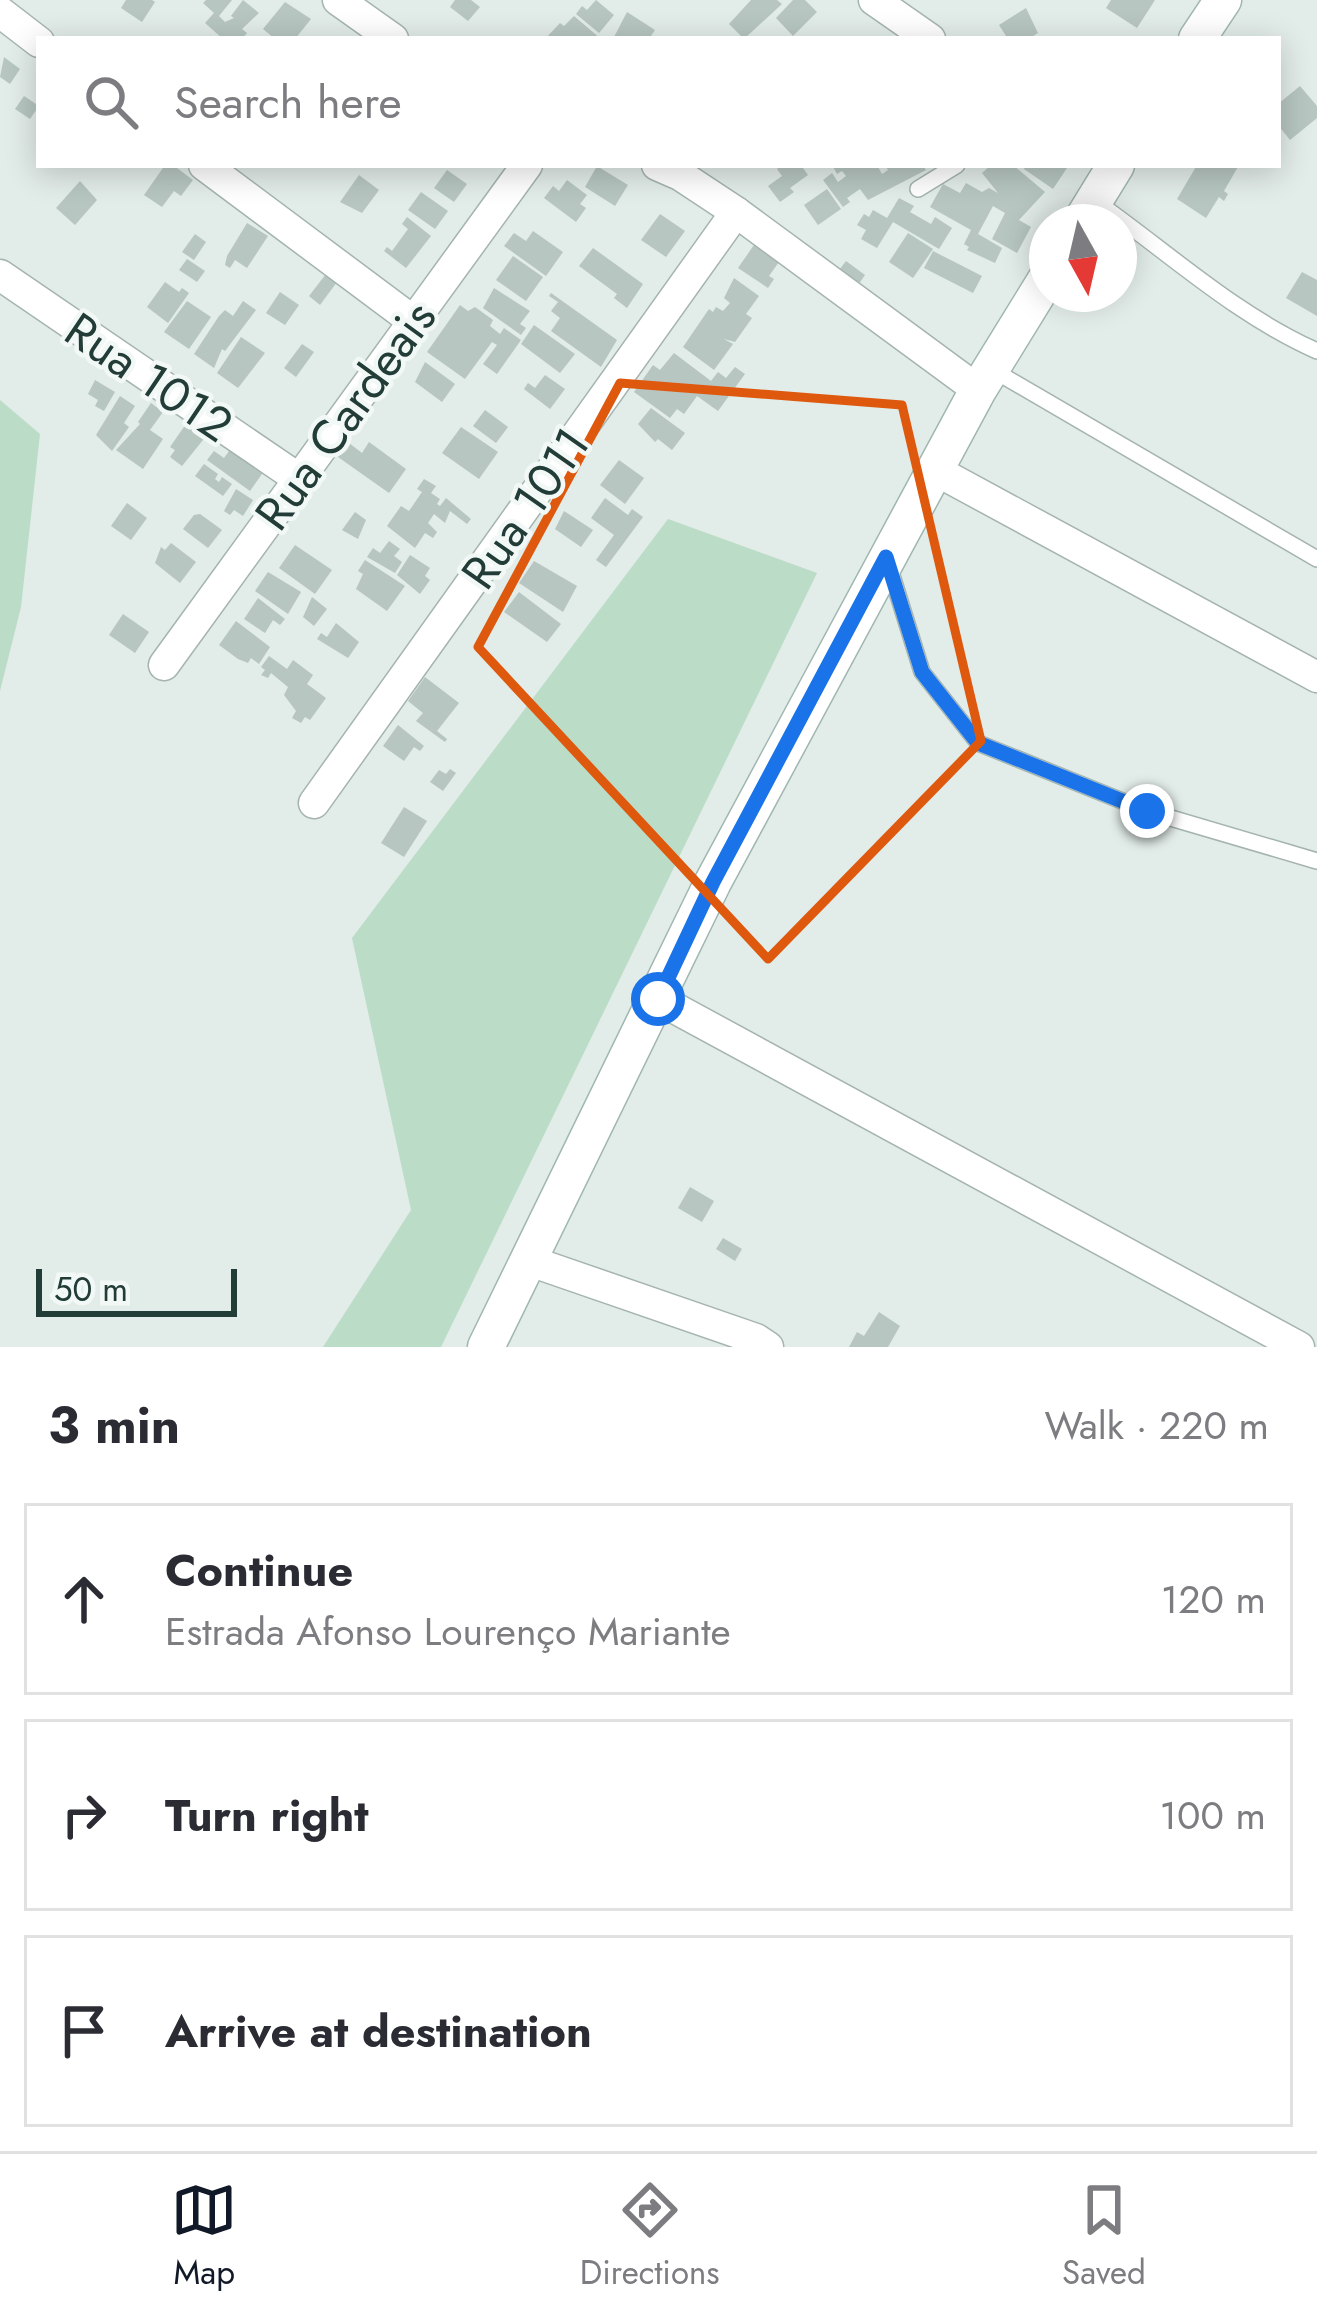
<!DOCTYPE html>
<meta charset="utf-8">
<style>
body{margin:0;font-family:Jost,sans-serif;background:#f2f2f3;color:#2b2b33}
.compass{position:absolute;left:1029px;top:204px;width:108px;height:108px;border-radius:50%;background:#fff;box-shadow:0 6px 30px #0003;rotate:172deg}
.scale{position:absolute;left:36px;bottom:30px;width:201px;box-sizing:border-box;padding-left:12px;border:6px solid #223c37;border-top:0;font-size:33px;line-height:42px;white-space:nowrap;color:#223c37;-webkit-text-stroke:9px #f2f8f6;paint-order:stroke}
.stop{position:absolute;width:36px;height:36px;margin:-27px;border:9px solid #1a73e8;border-radius:50%;background:#fff}
.stop.end{background:#1a73e8;border-color:#fff;box-shadow:0 3px 12px #0008}
.list{margin:0;padding:0;list-style:none}
h2{display:flex;justify-content:space-between;align-items:center;height:156px;margin:0;padding:0 48px;font-size:51px}
h2 small{font-size:39px;font-weight:400;color:#7c7c81}
.list li{display:grid;grid-template-columns:78px 1fr auto;gap:36px;align-items:center;box-sizing:border-box;height:192px;margin:0 24px 24px;padding:0 24px;border:3px solid #e1e1e2;border-radius:0px}
.list b{display:block;font-size:45px;white-space:nowrap}
.list p{margin:0;font-size:39px;white-space:nowrap;color:#7c7c81}
.list em{font-size:39px;font-style:normal;color:#7c7c81}
.icon{flex:none;width:66px;height:66px;fill:none;stroke:currentColor;stroke-width:2;stroke-linecap:round;stroke-linejoin:round}
.map{position:relative;flex:none;width:1317px;height:1347px;overflow:hidden}
.search{position:absolute;background:#fff;box-shadow:0 6px 30px #0003;left:36px;right:36px;top:36px;height:132px;display:flex;align-items:center;gap:30px;box-sizing:border-box;padding:0 42px;border-radius:0px;color:#7c7c81;font-size:45px}
.sheet{height:804px;background:#fff}
nav{display:flex;justify-content:space-around;align-items:center;box-sizing:border-box;height:168px;border-top:3px solid #e1e1e2;background:#fff;font-size:33px;color:#7c7c81}
nav a{display:grid;justify-items:center;gap:6px}
nav .on{color:#111827}
.map>svg:first-child{display:block}
.green{fill:#bbdcc7}
.building{fill:#b7c6c1}
.lines{fill:none;stroke-linecap:round;stroke-linejoin:round}
.lane-casing{stroke:#a5b4af;stroke-width:18}
.street-casing{stroke:#a5b4af;stroke-width:33}
.secondary-casing{stroke:#a0b7b1;stroke-width:39}
.lane{stroke:#fff;stroke-width:15}
.street{stroke:#fff;stroke-width:30}
.secondary{stroke:#fff;stroke-width:36}
.route{stroke:#1a73e8;stroke-width:15}
.marked{fill:none;stroke:#de580e;stroke-width:9;stroke-linejoin:round}
.labels{text-anchor:middle;stroke-width:9;stroke-linejoin:round;paint-order:stroke}
.street-label{font-size:48px;fill:#223c37;stroke:#f2f8f6}
</style>
<div class="map">
<svg width="1317" height="1347" viewBox="0 0 1317 1347">
<rect width="100%" height="100%" fill="#e2ece8"/>
<g class="green">
<path d="M0,400L40,434L21,607L0,691Z"/>
<path d="M668,519L817,573L441,1347H323L411,1210L352,938Z"/>
</g>
<g class="building">
<path d="M126,0H152L155,2L142,22L121,8Z"/>
<path d="M206,0H232L219,16L225,22L234,18L231,16L243,0L259,13L242,29L247,33L242,39H223L205,23L214,13L203,3Z"/>
<path d="M455,0H471L480,7L468,21L450,7Z"/>
<path d="M596,0L614,15L599,33L576,14L582,6L587,10Z"/>
<path d="M751,0H777L782,4L744,39L729,24Z"/>
<path d="M793,0H805L817,12L793,36L776,18Z"/>
<path d="M1111,0H1155L1137,28L1106,8Z"/>
<path d="M285,2L311,19L295,39H275L263,29Z"/>
<path d="M1026,8L1038,33L1028,39H1008L999,25Z"/>
<path d="M627,12L655,30L649,39L614,37Z"/>
<path d="M574,16L601,39H545L560,23L564,26Z"/>
<path d="M4,57L20,69L10,84L0,77Z"/>
<path d="M1300,86L1317,106V118L1290,140L1278,125V104Z"/>
<path d="M24,96L39,106L30,119L15,109Z"/>
<path d="M165,165H173L193,180L181,196L174,191L162,207L144,195Z"/>
<path d="M782,165H809L803,168L808,175L790,188L794,192L780,202L768,186L782,176L777,169Z"/>
<path d="M832,165H877L882,174L888,170L885,165H922L926,170L868,200L860,189L847,198L850,202L843,207L823,180L832,173L838,182L846,176L842,171L837,174Z"/>
<path d="M991,165H1013L1045,192L1019,220L1031,227L1017,253L992,239L1005,213L993,206L978,234L1002,248L995,263L967,250L969,247L964,244L971,230L930,207L943,184L960,193L966,183L982,192L989,188L998,193L982,173Z"/>
<path d="M1026,165H1069L1053,189L1024,169Z"/>
<path d="M1197,165H1239L1224,191L1228,194L1224,201L1219,197L1206,218L1177,199Z"/>
<path d="M597,166L628,185L615,206L585,187Z"/>
<path d="M447,170L467,184L454,202L434,188Z"/>
<path d="M359,175L379,190L362,213L340,202Z"/>
<path d="M567,180L587,195L580,204L586,208L576,222L544,198L553,186L559,191Z"/>
<path d="M80,181L97,200L75,225L56,208Z"/>
<path d="M827,189L841,209L818,225L804,205Z"/>
<path d="M421,192L448,211L435,229L408,210Z"/>
<path d="M899,198L914,206L910,212L931,224L935,217L952,228L939,249L893,222L877,248L861,239L866,230L857,225L864,214L869,217L873,210L887,218Z"/>
<path d="M660,214L685,231L666,257L641,240Z"/>
<path d="M407,217L431,236L406,268L384,251L387,247L392,251L408,229L402,224Z"/>
<path d="M247,223L268,236L247,268L235,260L230,268L225,265L227,256Z"/>
<path d="M533,231L563,252L546,276L504,246L514,233L526,241Z"/>
<path d="M908,233L933,249L913,278L889,262Z"/>
<path d="M195,234L206,242L194,260L182,252Z"/>
<path d="M756,242L781,259L769,276L774,279L768,288L738,268Z"/>
<path d="M593,248L643,284L627,308L614,298L617,294L579,266Z"/>
<path d="M933,251L982,276L973,293L924,268Z"/>
<path d="M513,256L543,277L526,301L496,280Z"/>
<path d="M187,259L205,271L197,282L179,270Z"/>
<path d="M846,261L865,275L856,288L836,274Z"/>
<path d="M1302,272L1317,280V316L1286,298Z"/>
<path d="M326,274L337,282L320,305L309,296Z"/>
<path d="M734,278L759,296L746,314L752,318L735,342L724,339L733,344L714,370L683,347L709,309L713,312L716,307L723,311L730,303L724,298Z"/>
<path d="M165,282L179,292L182,288L189,293L168,323L147,307Z"/>
<path d="M494,288L530,311L520,324L526,328L521,335L483,308Z"/>
<path d="M280,292L299,305L285,325L266,313Z"/>
<path d="M551,293L617,340L601,367L551,331L560,318L551,311L558,302L549,296Z"/>
<path d="M187,301L211,317L189,349L164,332Z"/>
<path d="M243,301L256,310L225,351L222,349L214,368L194,354L219,316L225,310L233,316Z"/>
<path d="M460,305L468,311L475,307L493,320L490,326L500,334L504,328L521,340L497,374L483,364L497,345L492,342L465,379L427,352Z"/>
<path d="M534,325L575,354L560,373L521,344Z"/>
<path d="M241,337L265,353L238,388L217,373Z"/>
<path d="M302,344L314,352L296,377L284,368Z"/>
<path d="M674,353L711,381L718,372L726,378L735,367L745,374L718,411L697,396L684,414L677,409L670,418L634,392L653,365L660,370Z"/>
<path d="M425,362L455,384L442,402L415,382Z"/>
<path d="M545,375L565,389L550,409L524,389L528,383L535,388Z"/>
<path d="M95,380L115,392L104,411L95,406L98,400L88,394Z"/>
<path d="M120,396L135,406L124,423L129,427L112,451L96,435Z"/>
<path d="M151,403L163,412L150,430L163,439L143,469L116,450L140,424L138,422Z"/>
<path d="M651,408L685,433L672,450L658,439L655,442L638,424Z"/>
<path d="M485,410L508,427L496,443L473,426Z"/>
<path d="M188,421L207,435L182,466L170,457L175,450L170,447Z"/>
<path d="M461,427L498,452L479,479L442,453Z"/>
<path d="M237,440L269,464L250,491L207,460L214,451L224,458Z"/>
<path d="M369,442L406,469L389,493L338,457L349,443L362,453Z"/>
<path d="M619,460L644,478L625,504L600,485Z"/>
<path d="M204,464L218,474L215,479L219,482L222,477L232,484L223,496L195,476Z"/>
<path d="M424,479L436,486L431,493L440,499L437,504L440,506L446,498L471,519L467,524L450,511L445,523L434,514L428,523L437,532L433,538L425,533L415,548L387,526L401,506L409,511L422,492L417,489Z"/>
<path d="M236,489L253,500L243,516L234,510L230,515L224,511Z"/>
<path d="M605,498L628,515L632,509L643,517L606,567L596,560L614,535L591,518Z"/>
<path d="M127,503L147,518L131,540L111,526Z"/>
<path d="M564,511L593,530L581,547L555,529Z"/>
<path d="M355,512L366,520L358,539L342,530Z"/>
<path d="M200,514L222,530L208,548L183,529L194,515Z"/>
<path d="M389,541L400,549L394,556L402,562L395,573L367,557L373,548L380,553Z"/>
<path d="M171,543L196,562L180,583L155,563L161,547L165,550Z"/>
<path d="M295,545L332,570L315,594L279,568Z"/>
<path d="M410,555L430,568L425,576L430,580L420,594L397,575Z"/>
<path d="M365,560L405,586L387,611L356,589L363,574L358,571Z"/>
<path d="M534,561L577,586L563,612L519,583Z"/>
<path d="M268,572L301,592L288,614L255,591Z"/>
<path d="M519,592L561,624L547,642L504,612Z"/>
<path d="M312,597L327,609L314,626L303,617Z"/>
<path d="M258,598L285,619L280,625L273,620L265,633L244,619Z"/>
<path d="M123,614L149,632L135,653L109,635Z"/>
<path d="M236,621L270,647L259,664L251,658L248,663L238,659L219,645Z"/>
<path d="M336,623L359,642L348,658L317,639L321,633L327,637Z"/>
<path d="M269,656L287,669L293,660L313,675L307,684L326,698L310,720L305,717L301,723L292,718L296,711L284,695L288,687L271,673L268,678L261,675L265,670L261,667Z"/>
<path d="M425,677L459,703L437,731L447,739L445,742L416,721L423,713L408,701Z"/>
<path d="M398,725L424,746L420,751L414,747L404,761L383,746Z"/>
<path d="M450,769L456,773L443,791L430,782L439,770L446,774Z"/>
<path d="M404,807L427,821L404,857L381,843Z"/>
<path d="M690,1187L714,1201L702,1222L678,1208Z"/>
<path d="M723,1238L742,1249L735,1261L716,1249Z"/>
<path d="M879,1312L900,1326L888,1347H849L857,1332L864,1336Z"/>
</g>
<g class="lines">
<defs>
<g id="lane">
<path d="M918,189L957,165"/>
<path d="M1094,200C1168,252 1234,314 1317,351"/>
<path d="M993,370L1317,559"/>
<path d="M889,566L922,672L978,743L1147,811L1317,861"/>
</g>
<g id="street">
<path d="M338,0L393,39"/>
<path d="M874,0L930,39"/>
<path d="M0,12L39,42"/>
<path d="M204,165L413,321"/>
<path d="M657,165L680,175L736,212L978,390"/>
<path d="M0,275L299,479"/>
<path d="M935,470L1317,677"/>
<path d="M164,665L527,165"/>
<path d="M314,803L736,212"/>
<path d="M658,999L1299,1347"/>
<path d="M527,1260L756,1339L768,1347"/>
</g>
<g id="secondary">
<path d="M1197,39L1223,0"/>
<path d="M1081,222L1116,165"/>
<path d="M486,1347L713,882L978,390L1047,278"/>
</g>
</defs>
<use href="#lane" class="lane-casing"/>
<use href="#street" class="street-casing"/>
<use href="#secondary" class="secondary-casing"/>
<use href="#lane" class="lane"/>
<use href="#street" class="street"/>
<use href="#secondary" class="secondary"/>
</g>
<g class="lines">
<path class="route" d="M658,999L713,882L886,557L922,672L978,743L1147,811"/>
</g>
<path class="marked" d="M620,383L902,405L981,741L768,959L478,647Z"/>
<g class="labels">
<g class="street-label">
<text transform="translate(149 377) rotate(34)" y="17">Rua 1012</text>
<text transform="translate(345 415) rotate(-54)" y="17">Rua Cardeais</text>
<text transform="translate(525 508) rotate(-55)" y="17">Rua 1011</text>
</g>
</g>
</svg>
<svg class="compass" viewBox="-18 -18 36 36"><path d="M0-13l5 13h-10z" fill="#e53935"/><path d="M0 13l5-13h-10z" fill="#7c7c81"/></svg>
<div class="scale">50 m</div>
<div class="stop" style="left:658px;top:999px"></div>
<div class="stop end" style="left:1147px;top:811px"></div>
<div class="search"><svg class="icon" aria-label="search" viewBox="0 0 24 24"><circle cx="10" cy="10" r="6"/><path d="M15 15l6 6"/></svg>Search here</div>
</div>
<section class="sheet">
<h2>3 min<small>Walk · 220 m</small></h2>
<ul class="list">
<li><svg class="icon" aria-label="ahead" viewBox="0 0 24 24"><path d="M12 20V5M6 11l6-6 6 6"/></svg><div><b>Continue</b><p>Estrada Afonso Lourenço Mariante</p></div><em>120 m</em></li>
<li><svg class="icon" aria-label="right" viewBox="0 0 24 24"><path d="M7 20v-9h11M14 6l5 5-5 5"/></svg><div><b>Turn right</b></div><em>100 m</em></li>
<li><svg class="icon" aria-label="arrive" viewBox="0 0 24 24"><path d="M6 21V4h12l-3 4 3 4H6"/></svg><div><b>Arrive at destination</b></div></li>
</ul>
</section>
<nav>
<a class="on"><svg class="icon" aria-label="map" viewBox="0 0 24 24"><path d="M3 6l6-2 6 2 6-2v14l-6 2-6-2-6 2zM9 4v14M15 6v14"/></svg>Map</a>
<a><svg class="icon" aria-label="directions" viewBox="0 0 24 24"><path d="M12 3l9 9-9 9-9-9zM9 14v-3h6M13 9l2 2-2 2"/></svg>Directions</a>
<a><svg class="icon" aria-label="saved" viewBox="0 0 24 24"><path d="M7 4h10v16l-5-4-5 4z"/></svg>Saved</a>
</nav>
